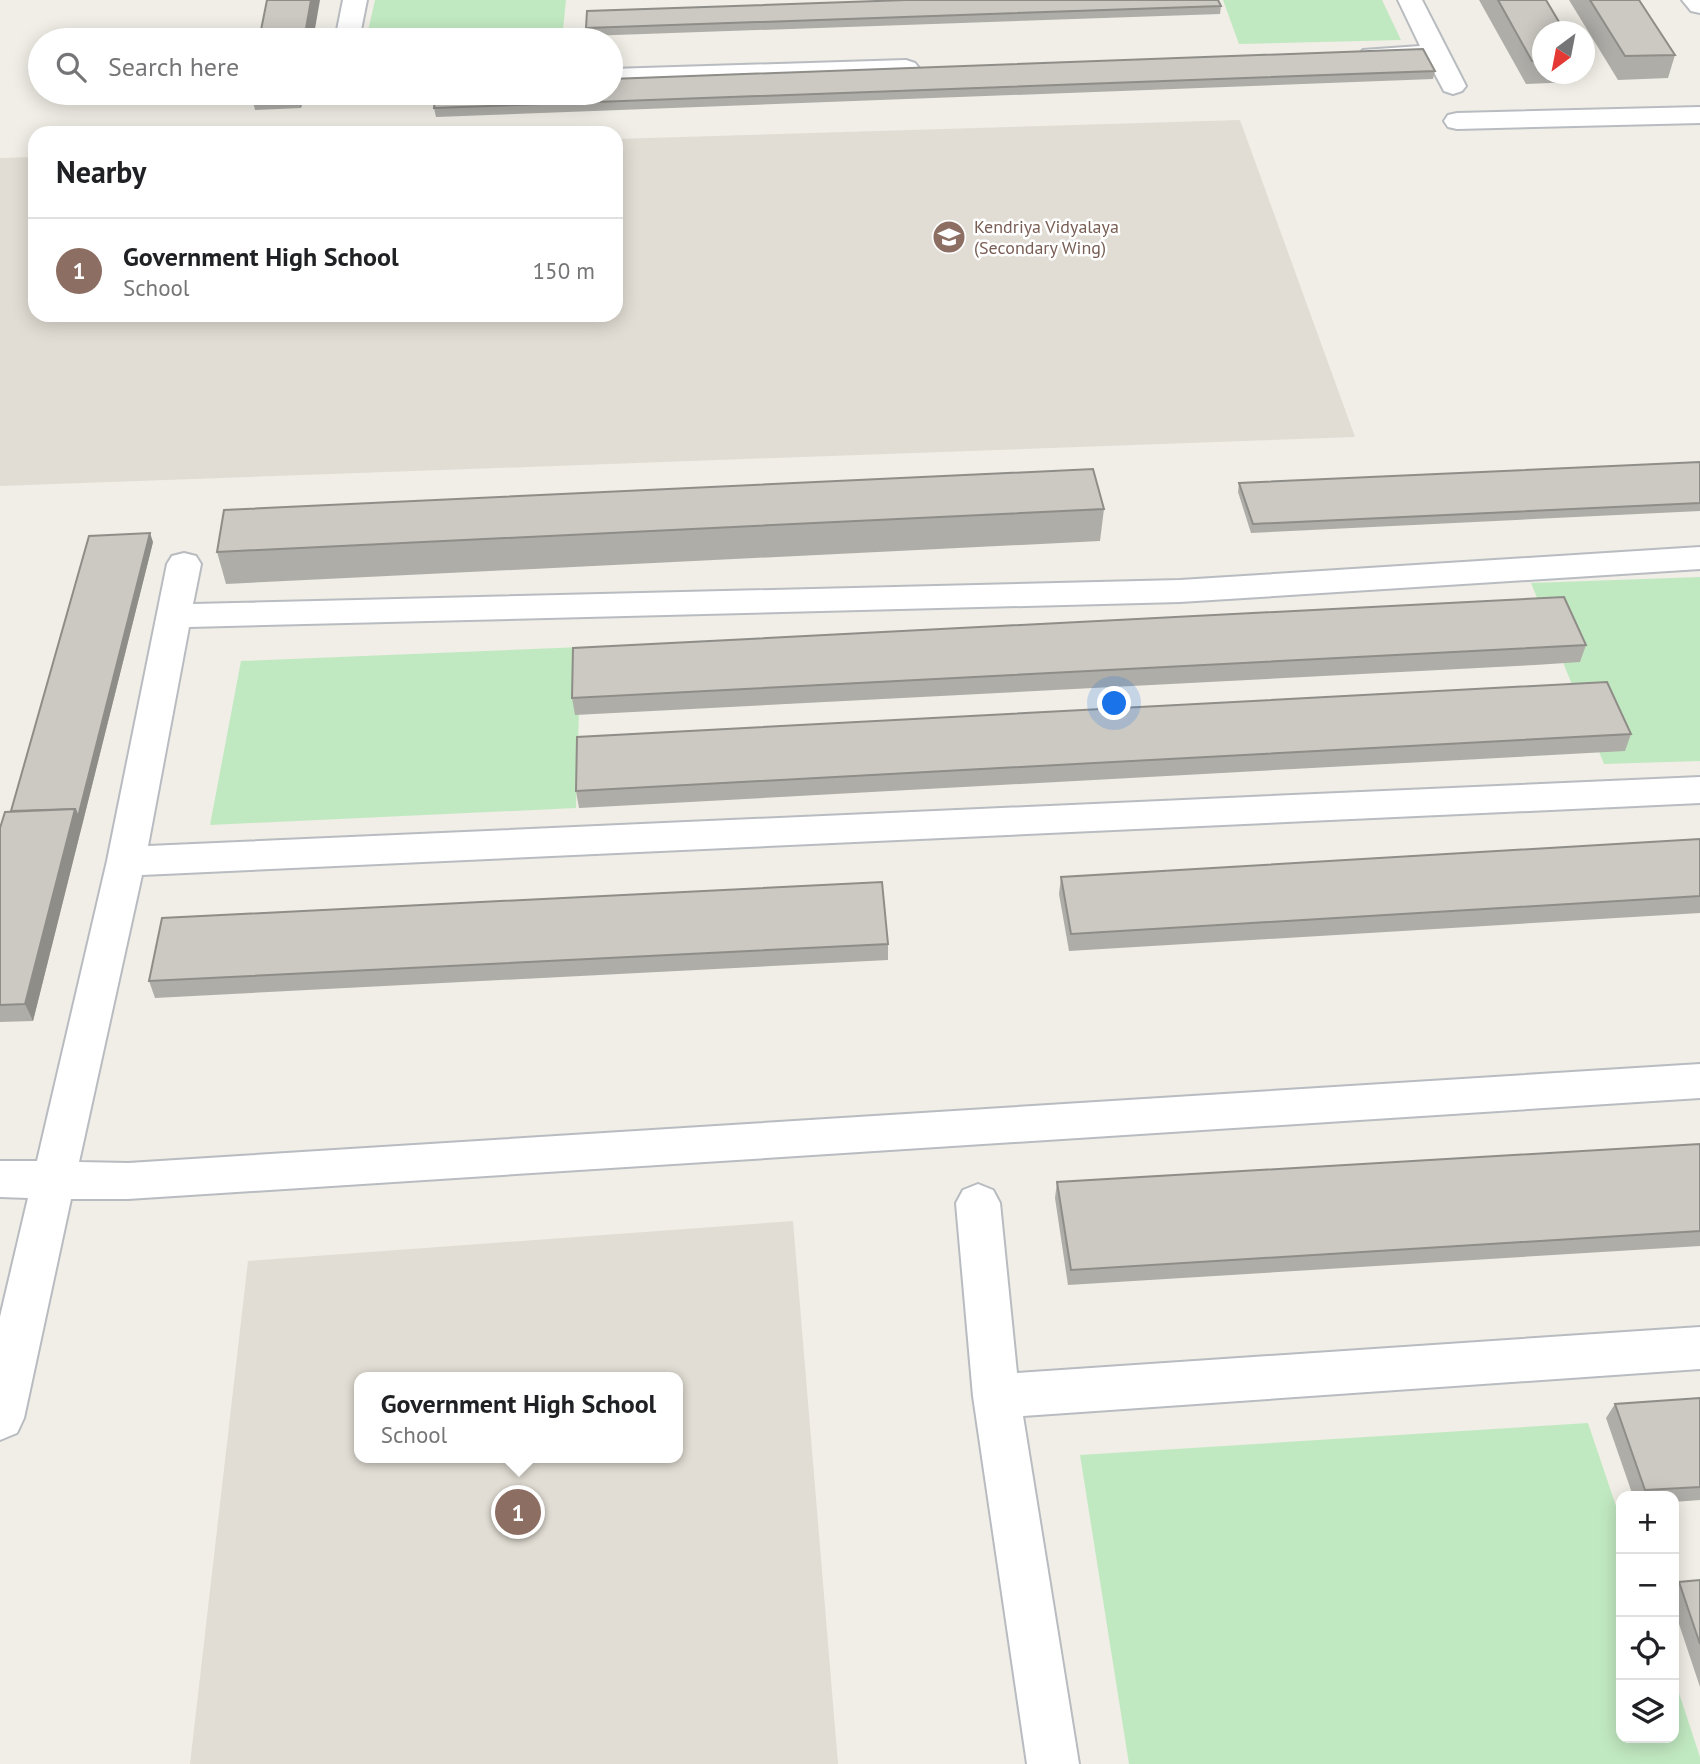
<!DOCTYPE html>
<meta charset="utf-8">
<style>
body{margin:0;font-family:"PT Sans",sans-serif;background:#f6f6f6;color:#202124}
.controls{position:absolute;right:21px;bottom:21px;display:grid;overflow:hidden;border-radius:14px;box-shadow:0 4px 18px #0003}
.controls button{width:63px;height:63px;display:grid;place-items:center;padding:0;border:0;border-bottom:2px solid #e0e0e0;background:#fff;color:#202124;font:35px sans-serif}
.compass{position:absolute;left:1532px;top:21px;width:63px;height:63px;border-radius:50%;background:#fff;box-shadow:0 4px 18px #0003;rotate:212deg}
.you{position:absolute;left:1115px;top:704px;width:24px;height:24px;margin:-18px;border:5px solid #fff;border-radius:50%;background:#1a73e8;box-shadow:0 0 0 10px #1a73e833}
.badge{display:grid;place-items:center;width:46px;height:46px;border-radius:50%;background:#2563eb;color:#fff;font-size:23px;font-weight:700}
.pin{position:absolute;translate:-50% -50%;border:4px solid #fff;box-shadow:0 2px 7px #0006}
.popup{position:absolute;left:354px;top:1372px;width:329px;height:91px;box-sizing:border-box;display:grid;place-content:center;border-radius:14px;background:#fff;filter:drop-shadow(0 2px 5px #0005);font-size:23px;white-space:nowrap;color:#757577}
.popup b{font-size:26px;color:#202124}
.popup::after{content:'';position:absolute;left:50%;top:100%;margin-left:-14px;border:14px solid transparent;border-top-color:#fff}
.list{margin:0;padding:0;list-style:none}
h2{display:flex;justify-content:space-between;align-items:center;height:91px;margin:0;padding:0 28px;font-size:30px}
h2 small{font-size:23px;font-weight:400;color:#757577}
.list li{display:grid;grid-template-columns:46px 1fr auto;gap:21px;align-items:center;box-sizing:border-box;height:105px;padding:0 28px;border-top:2px solid #e0e0e0}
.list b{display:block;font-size:26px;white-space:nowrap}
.list p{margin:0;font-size:23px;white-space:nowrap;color:#757577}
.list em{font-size:23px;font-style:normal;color:#757577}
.icon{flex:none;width:38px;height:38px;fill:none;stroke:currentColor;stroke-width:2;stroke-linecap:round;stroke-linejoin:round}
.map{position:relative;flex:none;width:1700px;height:1764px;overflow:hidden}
.search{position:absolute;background:#fff;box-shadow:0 4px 18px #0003;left:28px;top:28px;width:595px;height:77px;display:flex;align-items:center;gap:18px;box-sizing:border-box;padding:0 24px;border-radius:38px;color:#757577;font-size:26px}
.panel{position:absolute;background:#fff;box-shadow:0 4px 18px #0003;left:28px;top:126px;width:595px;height:196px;border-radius:21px}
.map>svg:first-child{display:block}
.education{fill:#e1ddd4;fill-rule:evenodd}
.green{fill:#c1e9c1}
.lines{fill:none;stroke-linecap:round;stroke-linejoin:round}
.minor-casing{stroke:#b8bcc0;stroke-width:4}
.minor{fill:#fff;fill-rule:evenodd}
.wall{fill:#afada8}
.shaded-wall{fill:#8f8d88}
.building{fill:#ccc9c3;stroke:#8f8d88;stroke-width:2}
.labels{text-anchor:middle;stroke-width:5;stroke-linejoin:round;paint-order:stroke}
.far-education-label{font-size:18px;fill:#785e54;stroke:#fff;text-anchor:start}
</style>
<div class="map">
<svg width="1700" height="1764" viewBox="0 0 1700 1764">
<rect width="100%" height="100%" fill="#f0eee6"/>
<g class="education">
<path d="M1240,120L1355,437L0,486V158L35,157V315H616V139Z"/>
<path d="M793,1221L838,1764H190L248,1261ZM359,1377H677V1458H359Z"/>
</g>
<g class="green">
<path d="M375,0H566L562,40H366Z"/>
<path d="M1223,0H1382L1401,40L1239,44Z"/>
<path d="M1700,577V761L1604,764L1531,583Z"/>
<path d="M581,647L576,808L210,825L241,661Z"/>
<path d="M1588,1423L1621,1521V1738H1674V1678L1700,1757V1764H1129L1080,1455Z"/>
</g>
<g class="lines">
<defs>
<g id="minor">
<path d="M343,0H367L359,40H335Z"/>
<path d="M1398,0H1422L1466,86L1462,91L1453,94L1444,91L1428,61L1372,63L1363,60L1359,55L1363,50L1420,46Z"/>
<path d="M1682,0H1700V13L1691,11Z"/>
<path d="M906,60L915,63L919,68L915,73L611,85V69Z"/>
<path d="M1700,107V123L1457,129L1448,127L1444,121L1448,115L1457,113Z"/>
<path d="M1700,547V569L1180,602L189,627L148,846L1700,777V803L142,875L79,1162L128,1163L1700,1064V1098L128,1199H71L24,1418L17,1433L0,1440V1317L28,1198L0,1197V1161H37L107,861L167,564L172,556L184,553L196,556L201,564L193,604L1180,580Z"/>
<path d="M978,1184L993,1190L1000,1203L1017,1373L1700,1327V1369L1023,1416L1079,1764H1027L973,1396L956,1203L963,1190Z"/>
</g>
</defs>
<use href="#minor" class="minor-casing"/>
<use href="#minor" class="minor"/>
</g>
<g class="wall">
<path d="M1479,0H1546L1543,32V74H1578L1575,82L1526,84Z"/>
<path d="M1569,0H1639L1675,55L1668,78L1618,80Z"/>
<path d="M1221,6L1220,14L587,36L586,28Z"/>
<path d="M1435,71L1433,79L436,117L434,108Z"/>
<path d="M251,93H304L301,108L255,110Z"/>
<path d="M1700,462V511L1251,533L1238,492L1239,483Z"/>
<path d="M1104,509L1100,541L226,584L217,552Z"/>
<path d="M153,542L33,1021L0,1022V828L11,811Z"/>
<path d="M1586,645L1580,662L1535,665L575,715L572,698Z"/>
<path d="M1631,734L1625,751L579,808L576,791Z"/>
<path d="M1700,839V913L1069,951L1059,894L1061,877Z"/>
<path d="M888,944V960L155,998L149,981Z"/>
<path d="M1700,1144V1246L1068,1285L1055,1198L1057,1182Z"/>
<path d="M1700,1398V1500L1674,1502V1496H1633L1606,1418L1615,1404Z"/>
<path d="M1700,1580V1687L1674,1609V1589L1679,1582Z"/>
</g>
<g class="shaded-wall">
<path d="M311,0H320L313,40H304Z"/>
<path d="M298,93H304L301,108Z"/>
<path d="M150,533L153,542L33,1021L25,1004L65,846Z"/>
</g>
<g class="building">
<path d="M267,0H311L304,40H259Z"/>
<path d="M906,0H1218L1221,6L586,28L587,11Z"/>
<path d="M1498,0H1546L1565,32H1543V60L1532,61Z"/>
<path d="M1590,0H1639L1675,55L1625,56Z"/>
<path d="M1423,49L1435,71L434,108L436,93H611V79Z"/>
<path d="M1700,462V503L1253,524L1239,483Z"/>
<path d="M1093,469L1104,509L217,552L224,510Z"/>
<path d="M150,533L78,817L75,809L11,811L89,536Z"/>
<path d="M1564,597L1586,645L572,698L573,648Z"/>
<path d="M1607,682L1631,734L576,791L577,737Z"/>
<path d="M75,809L25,1004L0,1005V828L5,812Z"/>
<path d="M1700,839V896L1071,934L1061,877Z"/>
<path d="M882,882L888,944L149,981L162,918Z"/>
<path d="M1700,1144V1231L1071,1270L1057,1182Z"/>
<path d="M1700,1398V1487L1645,1490L1615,1404Z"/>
<path d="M1700,1580V1644L1679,1582Z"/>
</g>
<defs>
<symbol id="school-disc" viewBox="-11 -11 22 22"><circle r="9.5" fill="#8d6e63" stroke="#fff"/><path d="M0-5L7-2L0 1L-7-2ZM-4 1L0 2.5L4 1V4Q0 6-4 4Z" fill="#fff"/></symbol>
</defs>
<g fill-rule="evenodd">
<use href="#school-disc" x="930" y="218" width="38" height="38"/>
</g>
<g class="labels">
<g class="far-education-label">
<text x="974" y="233">Kendriya Vidyalaya<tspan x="974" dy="21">(Secondary Wing)</tspan></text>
</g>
</g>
</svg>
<div class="controls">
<button>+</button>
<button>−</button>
<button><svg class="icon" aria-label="locate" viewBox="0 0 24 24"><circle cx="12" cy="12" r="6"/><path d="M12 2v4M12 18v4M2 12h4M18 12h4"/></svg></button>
<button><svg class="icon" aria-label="layers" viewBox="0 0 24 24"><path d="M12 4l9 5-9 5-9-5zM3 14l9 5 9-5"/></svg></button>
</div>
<svg class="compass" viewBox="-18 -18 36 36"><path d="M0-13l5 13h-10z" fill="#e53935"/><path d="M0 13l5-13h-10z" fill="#757577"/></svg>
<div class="you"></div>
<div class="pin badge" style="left:518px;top:1512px;background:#8d6e63">1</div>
<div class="popup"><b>Government High School</b>School</div>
<div class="search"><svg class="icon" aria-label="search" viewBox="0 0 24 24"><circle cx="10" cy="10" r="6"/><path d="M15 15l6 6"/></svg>Search here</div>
<section class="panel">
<h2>Nearby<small></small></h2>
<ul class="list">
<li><span class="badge" style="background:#8d6e63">1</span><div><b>Government High School</b><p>School</p></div><em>150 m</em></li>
</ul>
</section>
</div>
